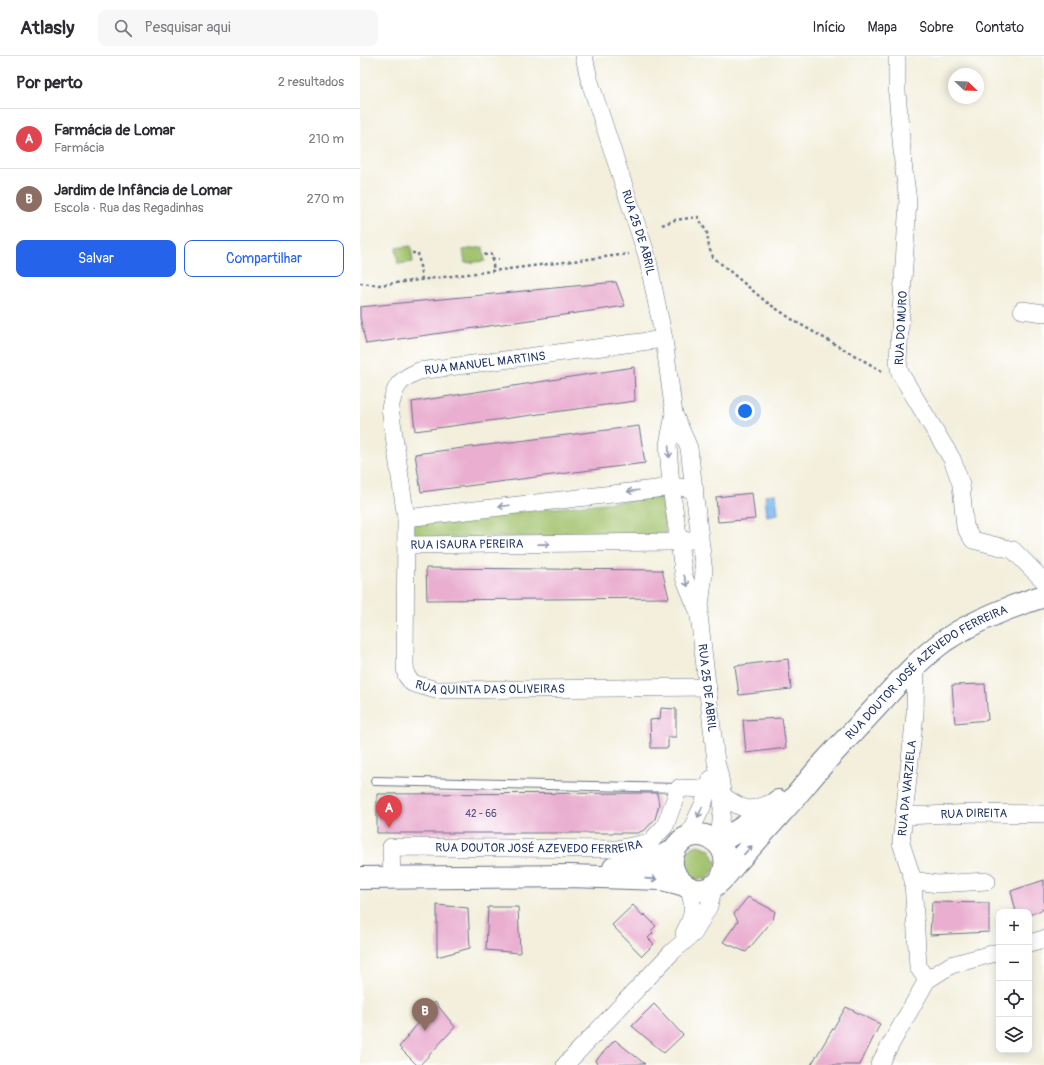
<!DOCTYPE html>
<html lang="pt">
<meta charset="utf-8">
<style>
body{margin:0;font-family:Pangolin,sans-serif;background:#f7f7f7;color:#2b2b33}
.controls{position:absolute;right:12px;bottom:12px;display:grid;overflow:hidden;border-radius:8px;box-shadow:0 2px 10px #0003}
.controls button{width:36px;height:36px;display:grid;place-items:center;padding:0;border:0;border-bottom:1px solid #e1e1e2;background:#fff;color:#2b2b33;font:20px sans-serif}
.compass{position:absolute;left:588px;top:12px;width:36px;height:36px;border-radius:50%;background:#fff;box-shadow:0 2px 10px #0003;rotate:113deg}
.you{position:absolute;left:385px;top:355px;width:14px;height:14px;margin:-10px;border:3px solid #fff;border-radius:50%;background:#1a73e8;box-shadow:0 0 0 6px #1a73e833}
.badge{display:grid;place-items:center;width:26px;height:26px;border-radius:50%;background:#2563eb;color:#fff;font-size:13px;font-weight:700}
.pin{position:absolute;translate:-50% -33px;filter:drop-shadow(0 1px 2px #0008)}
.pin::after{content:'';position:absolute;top:21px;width:14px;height:12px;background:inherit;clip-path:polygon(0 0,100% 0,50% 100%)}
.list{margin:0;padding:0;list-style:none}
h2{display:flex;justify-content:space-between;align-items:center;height:52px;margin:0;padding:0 16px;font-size:17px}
h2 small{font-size:13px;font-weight:400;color:#7c7c81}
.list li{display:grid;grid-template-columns:26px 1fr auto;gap:12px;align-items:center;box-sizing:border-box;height:60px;padding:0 16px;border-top:1px solid #e1e1e2}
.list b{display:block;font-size:15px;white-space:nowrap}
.list p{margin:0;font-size:13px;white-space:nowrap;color:#7c7c81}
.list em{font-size:13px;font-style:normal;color:#7c7c81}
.actions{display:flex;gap:8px;padding:12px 16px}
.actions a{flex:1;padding:9px 0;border:1px solid #2563eb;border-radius:8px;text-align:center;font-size:14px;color:#2563eb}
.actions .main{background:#2563eb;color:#fff}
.icon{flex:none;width:22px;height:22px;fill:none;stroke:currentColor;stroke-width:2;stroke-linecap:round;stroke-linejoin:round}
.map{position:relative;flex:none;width:684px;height:1009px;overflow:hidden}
header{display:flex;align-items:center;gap:24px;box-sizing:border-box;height:56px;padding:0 20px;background:#fff;border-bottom:1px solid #e1e1e2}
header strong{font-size:19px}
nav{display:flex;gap:22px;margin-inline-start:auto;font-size:14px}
.search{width:280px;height:36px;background:#f7f7f7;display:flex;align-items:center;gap:10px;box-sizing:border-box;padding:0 14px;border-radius:8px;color:#7c7c81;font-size:15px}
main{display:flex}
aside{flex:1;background:#fff}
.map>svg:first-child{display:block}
.green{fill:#a0c16a;stroke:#5e7864}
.water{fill:#80bbf2;stroke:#4e75a8}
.building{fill:#eaafd0}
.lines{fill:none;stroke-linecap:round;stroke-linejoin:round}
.service-casing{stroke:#67728a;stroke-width:10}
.minor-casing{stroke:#67728a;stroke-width:18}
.secondary-casing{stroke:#67728a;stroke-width:24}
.path{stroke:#67728a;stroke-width:2.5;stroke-dasharray:3 3;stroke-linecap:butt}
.service{stroke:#fff;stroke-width:8}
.minor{stroke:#fff;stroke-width:17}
.secondary{stroke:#fff;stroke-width:22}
.oneway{stroke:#8d97ae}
.labels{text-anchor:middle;stroke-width:3.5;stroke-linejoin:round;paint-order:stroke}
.number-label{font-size:10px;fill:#4f4f7a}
.street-label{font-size:12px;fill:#1b2f5e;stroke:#fff}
</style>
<header>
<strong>Atlasly</strong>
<div class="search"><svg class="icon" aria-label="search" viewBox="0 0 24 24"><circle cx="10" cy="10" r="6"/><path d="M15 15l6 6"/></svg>Pesquisar aqui</div>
<nav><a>Início</a><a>Mapa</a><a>Sobre</a><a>Contato</a></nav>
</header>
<main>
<aside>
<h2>Por perto<small>2 resultados</small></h2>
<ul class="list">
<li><span class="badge" style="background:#e0444e">A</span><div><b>Farmácia de Lomar</b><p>Farmácia</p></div><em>210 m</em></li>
<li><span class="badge" style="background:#8d6e63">B</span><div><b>Jardim de Infância de Lomar</b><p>Escola · Rua das Regadinhas</p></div><em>270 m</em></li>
</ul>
<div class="actions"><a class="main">Salvar</a><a>Compartilhar</a></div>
</aside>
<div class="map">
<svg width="684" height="1009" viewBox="0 0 684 1009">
<rect width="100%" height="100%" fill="#fff"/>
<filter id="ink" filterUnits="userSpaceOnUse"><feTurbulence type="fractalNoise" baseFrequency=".025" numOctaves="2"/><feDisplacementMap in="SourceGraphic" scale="8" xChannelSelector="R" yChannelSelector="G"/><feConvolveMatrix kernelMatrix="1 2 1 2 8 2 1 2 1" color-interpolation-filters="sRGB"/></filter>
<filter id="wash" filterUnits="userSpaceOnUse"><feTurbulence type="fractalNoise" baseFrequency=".012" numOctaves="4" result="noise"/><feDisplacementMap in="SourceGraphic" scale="16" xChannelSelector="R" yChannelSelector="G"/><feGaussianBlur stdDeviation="0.9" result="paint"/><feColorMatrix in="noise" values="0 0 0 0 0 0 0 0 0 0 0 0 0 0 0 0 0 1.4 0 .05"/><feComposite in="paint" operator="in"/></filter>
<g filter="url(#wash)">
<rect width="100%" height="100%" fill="#f3efdc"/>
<g class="green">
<path d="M51,190L53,206L38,208L36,192Z"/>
<path d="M123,191L125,205L105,207L103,194Z"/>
<path d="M302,441L306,479L53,482L52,467Z"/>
<path d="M338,789L350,793L357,808L349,822L333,824L322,811C324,799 326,792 338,789Z"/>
</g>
<path class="water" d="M416,438L418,458L407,460L405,439Z"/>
<g id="blocks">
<g class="building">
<path d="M256,226L265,250L6,288L0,261V251Z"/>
<path d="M274,311L275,345L55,375L52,346Z"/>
<path d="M279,370L285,407L61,436L55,398Z"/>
<path d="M392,437L395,463L358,466L356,441Z"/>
<path d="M66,512L302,514L309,542L67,544Z"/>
<path d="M428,603L431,633L379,639L375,610Z"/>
<path d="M625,628L628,664L595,667L592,629Z"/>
<path d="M301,652L316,653V681H308V692H291L290,664L300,663Z"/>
<path d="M422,662L426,692L386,697L383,664Z"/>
<path d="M297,737L299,749L295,763L286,773L278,777H17V738Z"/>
<path d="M684,824V853L669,859V856H656L651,835Z"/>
<path d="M388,841L415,855L413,864L386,896L363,886L378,865L374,858Z"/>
<path d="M572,846L629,847V876L570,879Z"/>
<path d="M77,849L108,852L110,892L77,901Z"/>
<path d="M273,849L283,860L284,858L296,870L291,875L293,877L288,882L294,888L282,900L252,869Z"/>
<path d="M128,851H158L160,897L126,894Z"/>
<path d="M75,946L95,971L60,1009H57L39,991Z"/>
<path d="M294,948L323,979L304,997L272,970Z"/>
<path d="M486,951L520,968L500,1009H451Z"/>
<path d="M255,984L285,1008L238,1009L235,1005Z"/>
</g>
</g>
</g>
<g filter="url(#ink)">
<use href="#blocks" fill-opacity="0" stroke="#67728a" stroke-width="1"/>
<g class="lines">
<defs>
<path id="service" d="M15,725L319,732"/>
<g id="minor">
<path id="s1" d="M224,0L229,23L287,200L304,283L314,358L329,392L344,516L339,559L356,706C365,734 363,757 358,787"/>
<path d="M537,0V36L543,107L548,145L538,305L540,317L592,403L601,428L605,471L613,484L653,494L684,525"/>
<path d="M662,254L684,257"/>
<path id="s2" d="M304,283L59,315C38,324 35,330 30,352L46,462L45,608L46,619L52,627L76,634L348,631"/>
<path d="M314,358L308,389L311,431L324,521L338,555"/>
<path d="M46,462L304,432L320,431L335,434"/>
<path id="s3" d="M47,489L309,486L332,484L340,479"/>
<path d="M556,608L555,658L541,787L553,824L558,911L567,924"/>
<path d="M363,740C386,756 388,756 414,746"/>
<path id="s4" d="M544,760L615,757L684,758"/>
<path d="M327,782L343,749L351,723"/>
<path id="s5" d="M32,822L31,791L257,793L290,786L305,770L319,732L348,733"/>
<path d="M553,824L577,828L627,825"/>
<path d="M324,877C334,860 335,850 328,832"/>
<path d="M669,887L684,883"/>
<path d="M205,1009L312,896L334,877L349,850L354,829"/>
<path d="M519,1009L567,924L591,909L639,896"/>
</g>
<g id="secondary">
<path d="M358,787L401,760L418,745"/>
<path d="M254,812C276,810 294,804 314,795"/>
<path d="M0,822L210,820L302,823L322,828"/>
<path id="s6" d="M361,823C381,783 328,763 314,795C304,819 331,844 354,830C362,825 369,815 375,808C390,792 405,775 420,758C435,742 448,725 462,709C480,689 500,669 518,649C539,626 559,603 584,585C615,564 649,551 684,540"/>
</g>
</defs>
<use href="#service" class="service-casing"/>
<use href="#minor" class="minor-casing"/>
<use href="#secondary" class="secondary-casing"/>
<g class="path">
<path d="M302,169L315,164L338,161L347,177L349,192L353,201L405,245L436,266L522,315"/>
<path d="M52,197H58L62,224"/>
<path d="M124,199L131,198L134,215"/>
<path d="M132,203H139"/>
<path d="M0,227L19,229L269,198"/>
</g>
<use href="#service" class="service"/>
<use href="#minor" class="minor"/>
<use href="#secondary" class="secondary"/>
</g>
<defs><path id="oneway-shaft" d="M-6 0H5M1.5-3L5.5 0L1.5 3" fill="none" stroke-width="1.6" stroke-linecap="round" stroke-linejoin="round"/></defs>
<g class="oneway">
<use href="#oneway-shaft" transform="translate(309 396) rotate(86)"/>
<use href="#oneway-shaft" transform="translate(273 435) rotate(173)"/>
<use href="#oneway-shaft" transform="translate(144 450) rotate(173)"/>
<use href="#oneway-shaft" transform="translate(184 488) rotate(-1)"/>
<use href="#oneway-shaft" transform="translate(326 525) rotate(71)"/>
<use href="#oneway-shaft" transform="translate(340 756) rotate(113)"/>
<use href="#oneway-shaft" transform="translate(388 794) rotate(-47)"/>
<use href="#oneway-shaft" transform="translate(291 823) rotate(4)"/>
</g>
</g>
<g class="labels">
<g class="number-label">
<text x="121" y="761">42 - 66</text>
</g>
<g class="street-label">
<text dy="4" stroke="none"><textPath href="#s1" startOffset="185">RUA 25 DE ABRIL</textPath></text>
<text transform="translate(541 272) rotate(-87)" y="4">RUA DO MURO</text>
<text transform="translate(125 307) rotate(-7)" y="4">RUA MANUEL MARTINS</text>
<text dy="4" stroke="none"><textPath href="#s3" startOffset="60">RUA ISAURA PEREIRA</textPath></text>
<text dy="4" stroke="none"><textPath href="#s6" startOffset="464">RUA DOUTOR JOSÉ AZEVEDO FERREIRA</textPath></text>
<text dy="4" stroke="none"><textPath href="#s2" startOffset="654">RUA QUINTA DAS OLIVEIRAS</textPath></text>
<text dy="4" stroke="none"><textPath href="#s1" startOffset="649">RUA 25 DE ABRIL</textPath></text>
<text transform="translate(547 732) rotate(-84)" y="4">RUA DA VARZIELA</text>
<text dy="4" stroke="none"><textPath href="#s4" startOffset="70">RUA DIREITA</textPath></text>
<text dy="4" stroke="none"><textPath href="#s5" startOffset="179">RUA DOUTOR JOSÉ AZEVEDO FERREIRA</textPath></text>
</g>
</g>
</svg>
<div class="controls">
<button>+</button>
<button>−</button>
<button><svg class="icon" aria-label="locate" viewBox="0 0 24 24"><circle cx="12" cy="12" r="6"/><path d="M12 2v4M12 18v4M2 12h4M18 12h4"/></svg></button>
<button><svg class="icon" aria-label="layers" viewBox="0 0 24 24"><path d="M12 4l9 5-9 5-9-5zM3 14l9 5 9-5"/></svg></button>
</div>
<svg class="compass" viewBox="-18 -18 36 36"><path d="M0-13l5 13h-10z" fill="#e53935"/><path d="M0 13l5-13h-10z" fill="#7c7c81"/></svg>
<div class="you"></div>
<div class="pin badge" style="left:29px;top:772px;background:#e0444e">A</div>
<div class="pin badge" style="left:65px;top:975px;background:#8d6e63">B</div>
</div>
</main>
